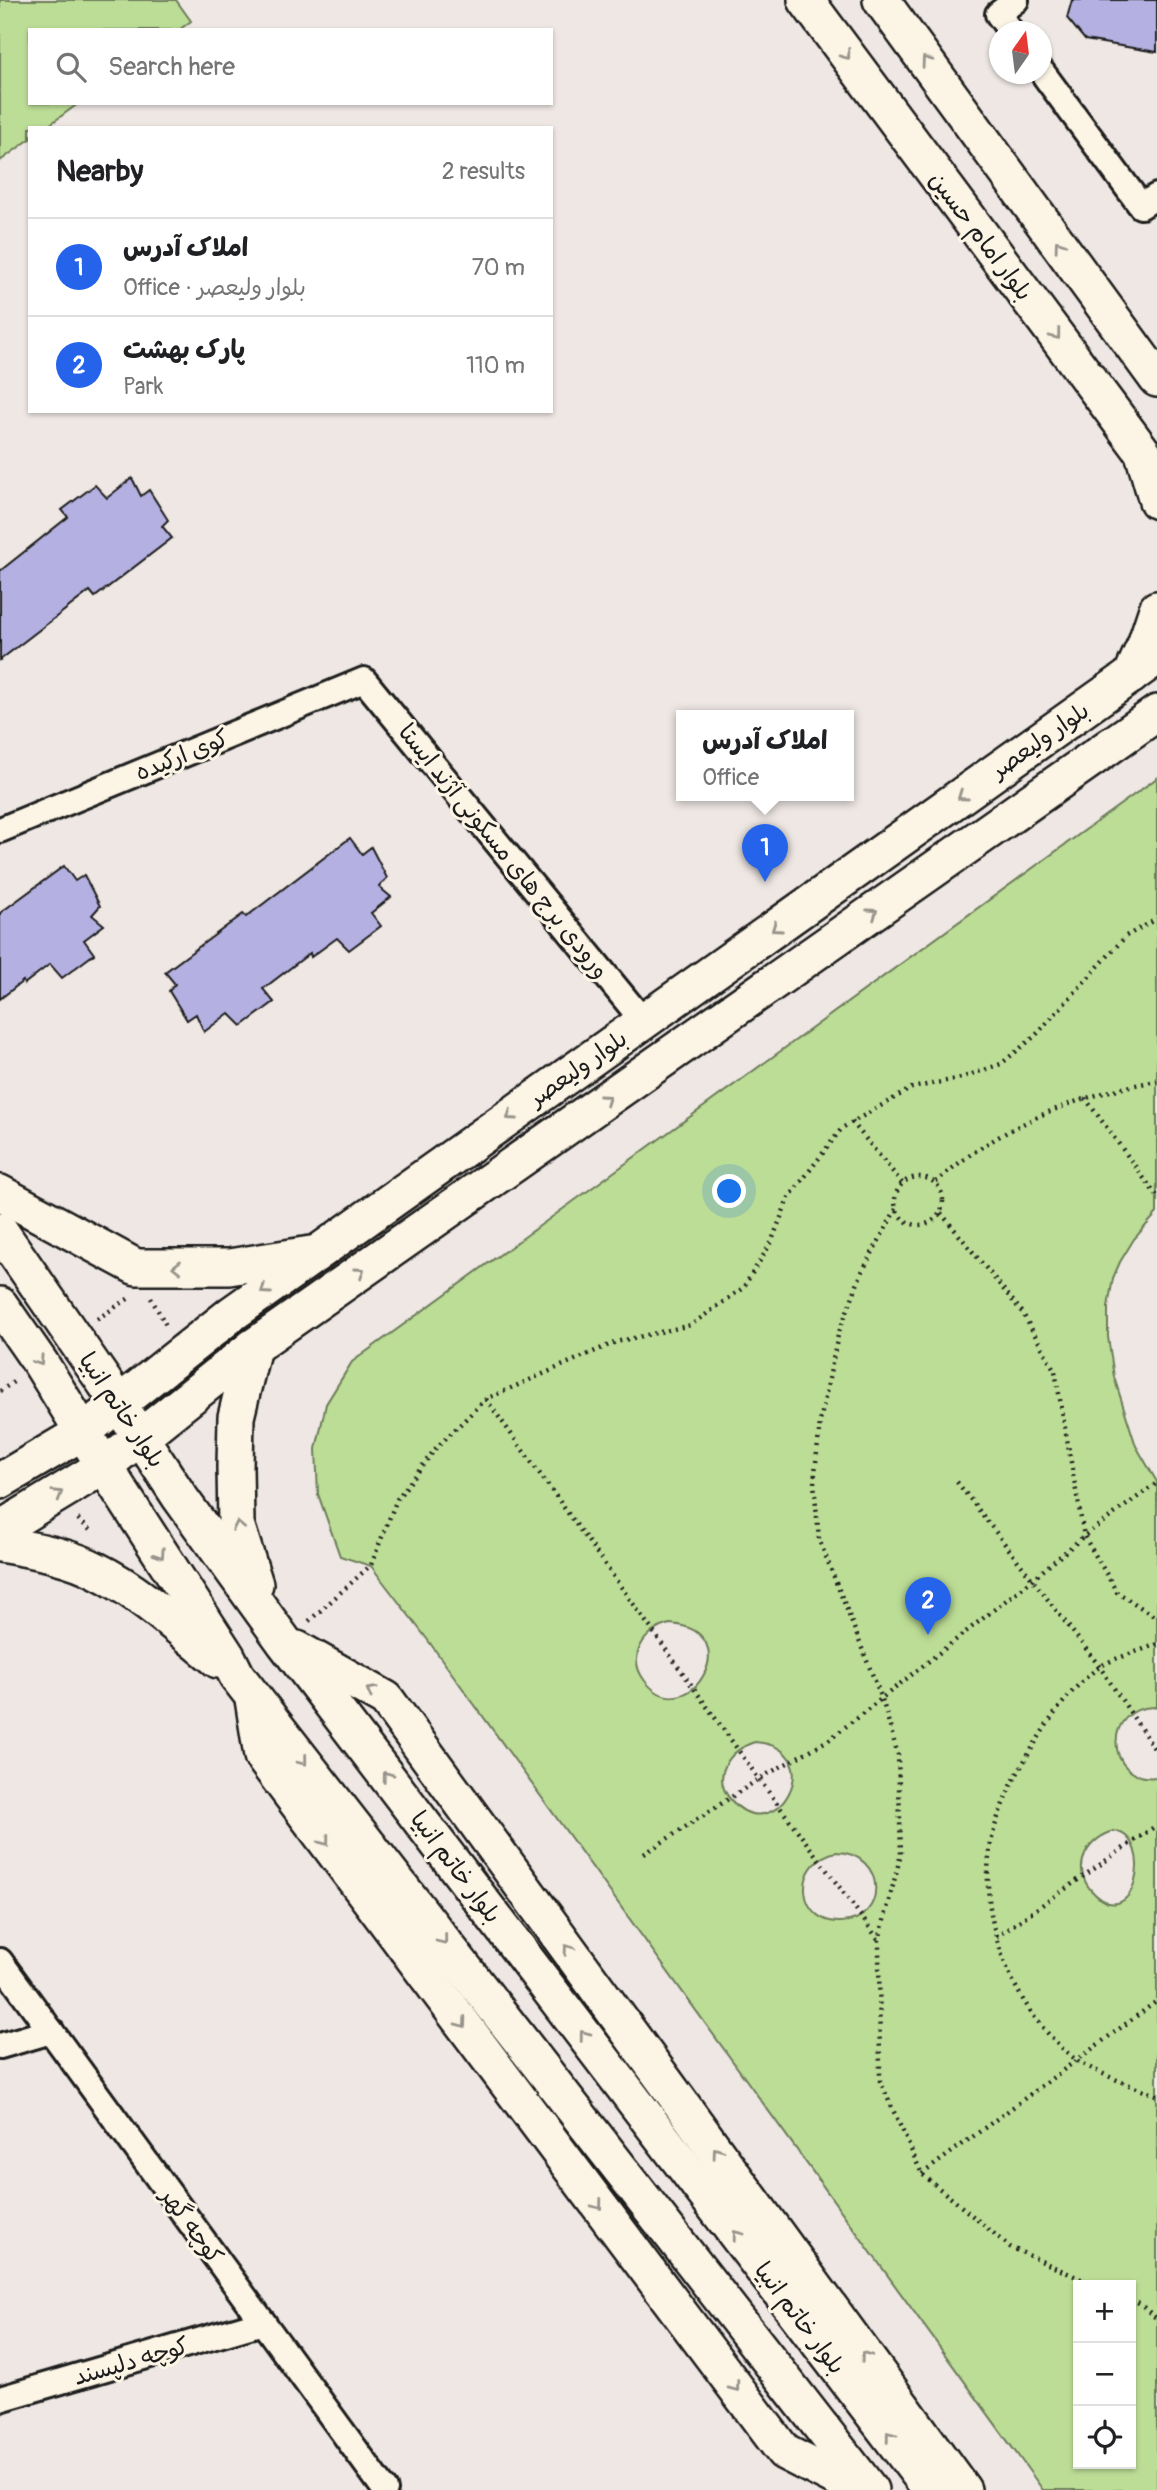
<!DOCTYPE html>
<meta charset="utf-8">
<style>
body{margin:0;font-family:Pangolin,"Playpen Sans Arabic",sans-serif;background:#f2f2f2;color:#202124}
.controls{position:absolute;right:21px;bottom:21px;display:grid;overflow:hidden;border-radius:0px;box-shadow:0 2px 5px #0004}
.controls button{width:63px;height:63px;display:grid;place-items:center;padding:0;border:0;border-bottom:2px solid #e0e0e0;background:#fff;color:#202124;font:35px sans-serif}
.compass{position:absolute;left:989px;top:21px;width:63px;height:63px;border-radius:50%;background:#fff;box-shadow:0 2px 5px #0004;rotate:14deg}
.you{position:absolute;left:730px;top:1192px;width:24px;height:24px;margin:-18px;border:5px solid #fff;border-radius:50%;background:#1a73e8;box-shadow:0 0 0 10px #1a73e833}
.badge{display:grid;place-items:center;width:46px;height:46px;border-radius:50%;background:#2563eb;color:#fff;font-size:23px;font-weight:700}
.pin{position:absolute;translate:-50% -58px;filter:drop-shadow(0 2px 4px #0008)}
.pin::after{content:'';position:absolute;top:37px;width:24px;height:21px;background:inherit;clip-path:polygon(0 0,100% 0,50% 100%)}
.popup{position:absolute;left:676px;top:710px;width:178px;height:91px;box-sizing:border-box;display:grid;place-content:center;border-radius:0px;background:#fff;filter:drop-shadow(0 2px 5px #0005);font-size:23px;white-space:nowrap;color:#757577}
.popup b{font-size:26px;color:#202124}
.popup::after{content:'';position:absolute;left:50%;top:100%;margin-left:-14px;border:14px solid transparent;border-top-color:#fff}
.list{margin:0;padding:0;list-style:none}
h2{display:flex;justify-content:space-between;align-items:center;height:91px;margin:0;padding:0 28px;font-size:30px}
h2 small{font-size:23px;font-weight:400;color:#757577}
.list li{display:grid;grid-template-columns:46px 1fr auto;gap:21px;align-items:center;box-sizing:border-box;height:98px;padding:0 28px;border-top:2px solid #e0e0e0}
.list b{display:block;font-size:26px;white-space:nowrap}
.list p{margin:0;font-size:23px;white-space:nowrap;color:#757577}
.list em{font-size:23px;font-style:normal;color:#757577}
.icon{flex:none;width:38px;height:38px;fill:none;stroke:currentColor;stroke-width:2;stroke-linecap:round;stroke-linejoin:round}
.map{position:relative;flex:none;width:1157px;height:2490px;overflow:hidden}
.search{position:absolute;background:#fff;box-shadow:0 2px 5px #0004;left:28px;top:28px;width:525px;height:77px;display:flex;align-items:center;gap:18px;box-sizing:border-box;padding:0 24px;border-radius:0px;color:#757577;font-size:26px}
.panel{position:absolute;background:#fff;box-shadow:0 2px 5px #0004;left:28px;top:126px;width:525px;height:287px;border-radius:0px}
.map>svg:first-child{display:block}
.green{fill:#bcdd96;stroke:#6c7c59;stroke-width:2;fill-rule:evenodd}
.building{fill:#b4b1e2;stroke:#1c1c1c;stroke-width:2}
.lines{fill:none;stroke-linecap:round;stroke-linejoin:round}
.street-casing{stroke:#1c1c1c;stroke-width:30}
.secondary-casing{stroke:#1c1c1c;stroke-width:40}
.path{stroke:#1c1c1c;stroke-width:4.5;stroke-dasharray:2 5;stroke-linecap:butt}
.street{stroke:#fcf5e5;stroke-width:24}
.secondary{stroke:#fcf5e5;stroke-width:35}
.oneway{stroke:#97938b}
.labels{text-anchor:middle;stroke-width:6;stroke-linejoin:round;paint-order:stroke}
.street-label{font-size:24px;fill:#1c1c1c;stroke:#fcf5e5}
</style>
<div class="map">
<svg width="1157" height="2490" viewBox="0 0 1157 2490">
<rect width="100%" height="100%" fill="#eee7e4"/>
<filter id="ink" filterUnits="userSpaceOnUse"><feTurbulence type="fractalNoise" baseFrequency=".0143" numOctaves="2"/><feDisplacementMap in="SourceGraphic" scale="14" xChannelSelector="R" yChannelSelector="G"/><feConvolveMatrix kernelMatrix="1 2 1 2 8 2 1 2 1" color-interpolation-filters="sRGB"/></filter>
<g filter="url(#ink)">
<g class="green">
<path d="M0,0H176L191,21L179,30H30V103H79L45,128H30V139L0,161Z"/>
<path d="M1157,778V1213L1134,1239L1120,1262L1113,1278L1108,1307V1337L1114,1377L1136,1446L1157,1482V1707C1100,1705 1106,1784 1157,1777V2490H1043L427,1639L371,1566L340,1556L318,1494L316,1449L326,1404L352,1362ZM670,1624C750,1630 688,1735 645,1681C626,1657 644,1630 670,1624ZM755,1742C833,1748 776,1852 731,1800C710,1776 730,1749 755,1742ZM1114,1831C1157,1837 1134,1941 1090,1889C1071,1865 1089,1838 1114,1831ZM836,1852C887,1853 888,1921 841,1922C797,1924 791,1862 836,1852ZM1078,2285H1131V2464H1078Z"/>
</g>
<g class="building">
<path d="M1072,0H1157V52L1085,40L1067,18Z"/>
<path d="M132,478L141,496L149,490L168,520L162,526L172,538L95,597L90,591L0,660V571L68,517L62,510L95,485L107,498Z"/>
<path d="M350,838L362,854L371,847L387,878L379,887L391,897L371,913L381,926L349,950L337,938L311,957L310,953L263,989L274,1002L242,1026L229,1013L204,1032L196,1014L187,1020L169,991L175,984L165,972L243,914L246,917Z"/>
<path d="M64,866L75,881L84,875L100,906L92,915L104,925L84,940L94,954L62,978L50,964L24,984L23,981L0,999V913Z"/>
</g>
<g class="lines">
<defs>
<g id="street">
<path d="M1011,32L998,14L1016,0"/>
<path d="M1042,72L1141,206L1157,196"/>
<path d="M0,830L364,680L644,1022"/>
<path d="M0,1961L385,2490"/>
<path d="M0,2046L51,2031"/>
<path d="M0,2399L263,2322"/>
</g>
<g id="secondary">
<path d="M806,0L1157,471"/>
<path d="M881,0L1157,379"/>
<path d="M1143,453L1157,501"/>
<path d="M1131,676L1145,645L1157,609"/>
<path d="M0,1193L136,1267H229L311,1254"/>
<path d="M0,1231L105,1383L179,1496L285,1643L931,2490"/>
<path d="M0,1305L41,1364L104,1466L227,1656L237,1676L870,2490"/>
<path d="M253,1347L236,1417L235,1467L236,1524L255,1584"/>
<path d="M0,1481L83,1432L233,1313L1157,657"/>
<path d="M0,1529L104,1466L253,1347L1157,713"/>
<path d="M0,1544C33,1550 68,1555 98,1571C139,1591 182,1631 218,1660"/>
<path d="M297,1649L386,1699L963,2490"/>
<path d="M253,1699L262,1756L784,2452L859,2490"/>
</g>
</defs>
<use href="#street" class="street-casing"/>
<use href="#secondary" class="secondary-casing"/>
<g class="path">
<path d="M1085,1098L1157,1196"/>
<path d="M852,1122L902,1183"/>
<circle cx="919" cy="1201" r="24"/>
<path d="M936,1182C996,1128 1078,1094 1157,1081"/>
<path d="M896,1209L862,1272L838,1335L820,1422L814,1483L819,1539L882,1699L898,1755L901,1854L879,1940L880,2081L922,2174L1010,2247L1094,2285"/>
<path d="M941,1213L1022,1312L1055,1371L1084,1536L1117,1592L1157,1618"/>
<path d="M151,1298L167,1327"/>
<path d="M97,1319L131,1297"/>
<path d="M0,1391L15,1381"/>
<path d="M486,1399L759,1779L878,1939"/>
<path d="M957,1482L1100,1667L1157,1753"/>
<path d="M78,1519L92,1532"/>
<path d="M309,1621L371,1565L397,1499L436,1448L486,1399L616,1342L691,1325L743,1288L771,1243L788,1199L842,1128L912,1088L961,1078L1001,1064L1035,1036L1126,936L1157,919"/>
<path d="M1157,1644C1139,1652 1114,1657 1098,1668C1071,1688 1051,1717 1034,1745C1013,1779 993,1817 989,1857C981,1930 1017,2014 1075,2059C1086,2068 1142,2091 1157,2095"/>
<path d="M644,1854L759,1779L830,1739L1033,1579L1084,1536L1157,1483"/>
<path d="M996,1937L1157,1825"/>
<path d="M922,2174L1157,2001"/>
<path d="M1131,2300L1141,2305L1157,2319"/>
</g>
<use href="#street" class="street"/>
<use href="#secondary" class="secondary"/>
</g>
<defs><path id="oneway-chevron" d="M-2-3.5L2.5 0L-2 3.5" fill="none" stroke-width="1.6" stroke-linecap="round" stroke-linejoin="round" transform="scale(1.75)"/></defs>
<g class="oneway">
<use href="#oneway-chevron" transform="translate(846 55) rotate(53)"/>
<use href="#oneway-chevron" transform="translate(926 61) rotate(-126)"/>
<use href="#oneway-chevron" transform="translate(1059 245) rotate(-126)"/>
<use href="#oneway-chevron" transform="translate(1056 335) rotate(53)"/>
<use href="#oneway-chevron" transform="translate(962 796) rotate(145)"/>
<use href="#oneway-chevron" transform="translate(873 913) rotate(-35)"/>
<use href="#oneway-chevron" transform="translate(776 928) rotate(145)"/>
<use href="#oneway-chevron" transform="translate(606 1099) rotate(-35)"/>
<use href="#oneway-chevron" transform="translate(511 1116) rotate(145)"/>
<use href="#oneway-chevron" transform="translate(177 1267) rotate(-180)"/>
<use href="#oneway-chevron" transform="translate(360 1272) rotate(-35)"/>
<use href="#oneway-chevron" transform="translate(265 1290) rotate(145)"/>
<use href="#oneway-chevron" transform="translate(39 1361) rotate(56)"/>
<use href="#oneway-chevron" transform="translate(58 1494) rotate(-31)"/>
<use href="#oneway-chevron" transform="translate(238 1526) rotate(-101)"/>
<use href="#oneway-chevron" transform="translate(160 1554) rotate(57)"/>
<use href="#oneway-chevron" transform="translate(371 1691) rotate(-151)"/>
<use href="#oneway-chevron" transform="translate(303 1761) rotate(52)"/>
<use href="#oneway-chevron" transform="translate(387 1776) rotate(-127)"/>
<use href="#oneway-chevron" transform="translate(325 1841) rotate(53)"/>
<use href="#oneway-chevron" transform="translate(443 1940) rotate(52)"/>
<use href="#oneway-chevron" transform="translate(568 1949) rotate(-126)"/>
<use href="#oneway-chevron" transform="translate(462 2023) rotate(53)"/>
<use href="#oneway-chevron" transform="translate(584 2035) rotate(-127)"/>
<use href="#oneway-chevron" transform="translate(717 2152) rotate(-126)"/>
<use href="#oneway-chevron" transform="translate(598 2205) rotate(53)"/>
<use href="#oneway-chevron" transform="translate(737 2235) rotate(-127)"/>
<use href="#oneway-chevron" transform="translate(865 2356) rotate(-126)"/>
<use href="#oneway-chevron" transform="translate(735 2387) rotate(53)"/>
<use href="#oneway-chevron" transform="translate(890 2436) rotate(-127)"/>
</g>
</g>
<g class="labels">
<g class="street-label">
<text transform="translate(981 236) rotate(53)" y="8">بلوار امام حسین</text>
<text transform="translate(1040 740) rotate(-35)" y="8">بلوار ولیعصر</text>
<text transform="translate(182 755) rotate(-22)" y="8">کوی ارکیده</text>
<text transform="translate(504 851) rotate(51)" y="8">ورودی برج های مسکونی آژند ایستا</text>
<text transform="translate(578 1068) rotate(-35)" y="8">بلوار ولیعصر</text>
<text transform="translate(122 1410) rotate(56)" y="8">بلوار خاتم انبیا</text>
<text transform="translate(456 1867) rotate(53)" y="8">بلوار خاتم انبیا</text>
<text transform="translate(192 2226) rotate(54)" y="8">کوچه گهر</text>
<text transform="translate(800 2318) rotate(53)" y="8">بلوار خاتم انبیا</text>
<text transform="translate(131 2361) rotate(-16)" y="8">کوچه دلپسند</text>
</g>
</g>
</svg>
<div class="controls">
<button>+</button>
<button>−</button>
<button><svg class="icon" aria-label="locate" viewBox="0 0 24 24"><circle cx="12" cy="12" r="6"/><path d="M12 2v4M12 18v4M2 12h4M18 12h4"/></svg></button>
</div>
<svg class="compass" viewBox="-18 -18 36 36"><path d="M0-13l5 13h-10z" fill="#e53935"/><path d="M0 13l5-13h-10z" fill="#757577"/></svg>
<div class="you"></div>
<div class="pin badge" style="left:765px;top:882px">1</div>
<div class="popup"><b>املاک آدرس</b>Office</div>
<div class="pin badge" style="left:928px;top:1635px">2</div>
<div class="search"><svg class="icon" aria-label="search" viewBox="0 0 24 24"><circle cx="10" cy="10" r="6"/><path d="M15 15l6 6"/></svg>Search here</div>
<section class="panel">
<h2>Nearby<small>2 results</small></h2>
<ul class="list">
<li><span class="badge">1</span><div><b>املاک آدرس</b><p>Office · بلوار ولیعصر</p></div><em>70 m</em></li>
<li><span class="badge">2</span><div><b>پارک بهشت</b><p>Park</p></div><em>110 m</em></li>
</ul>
</section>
</div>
